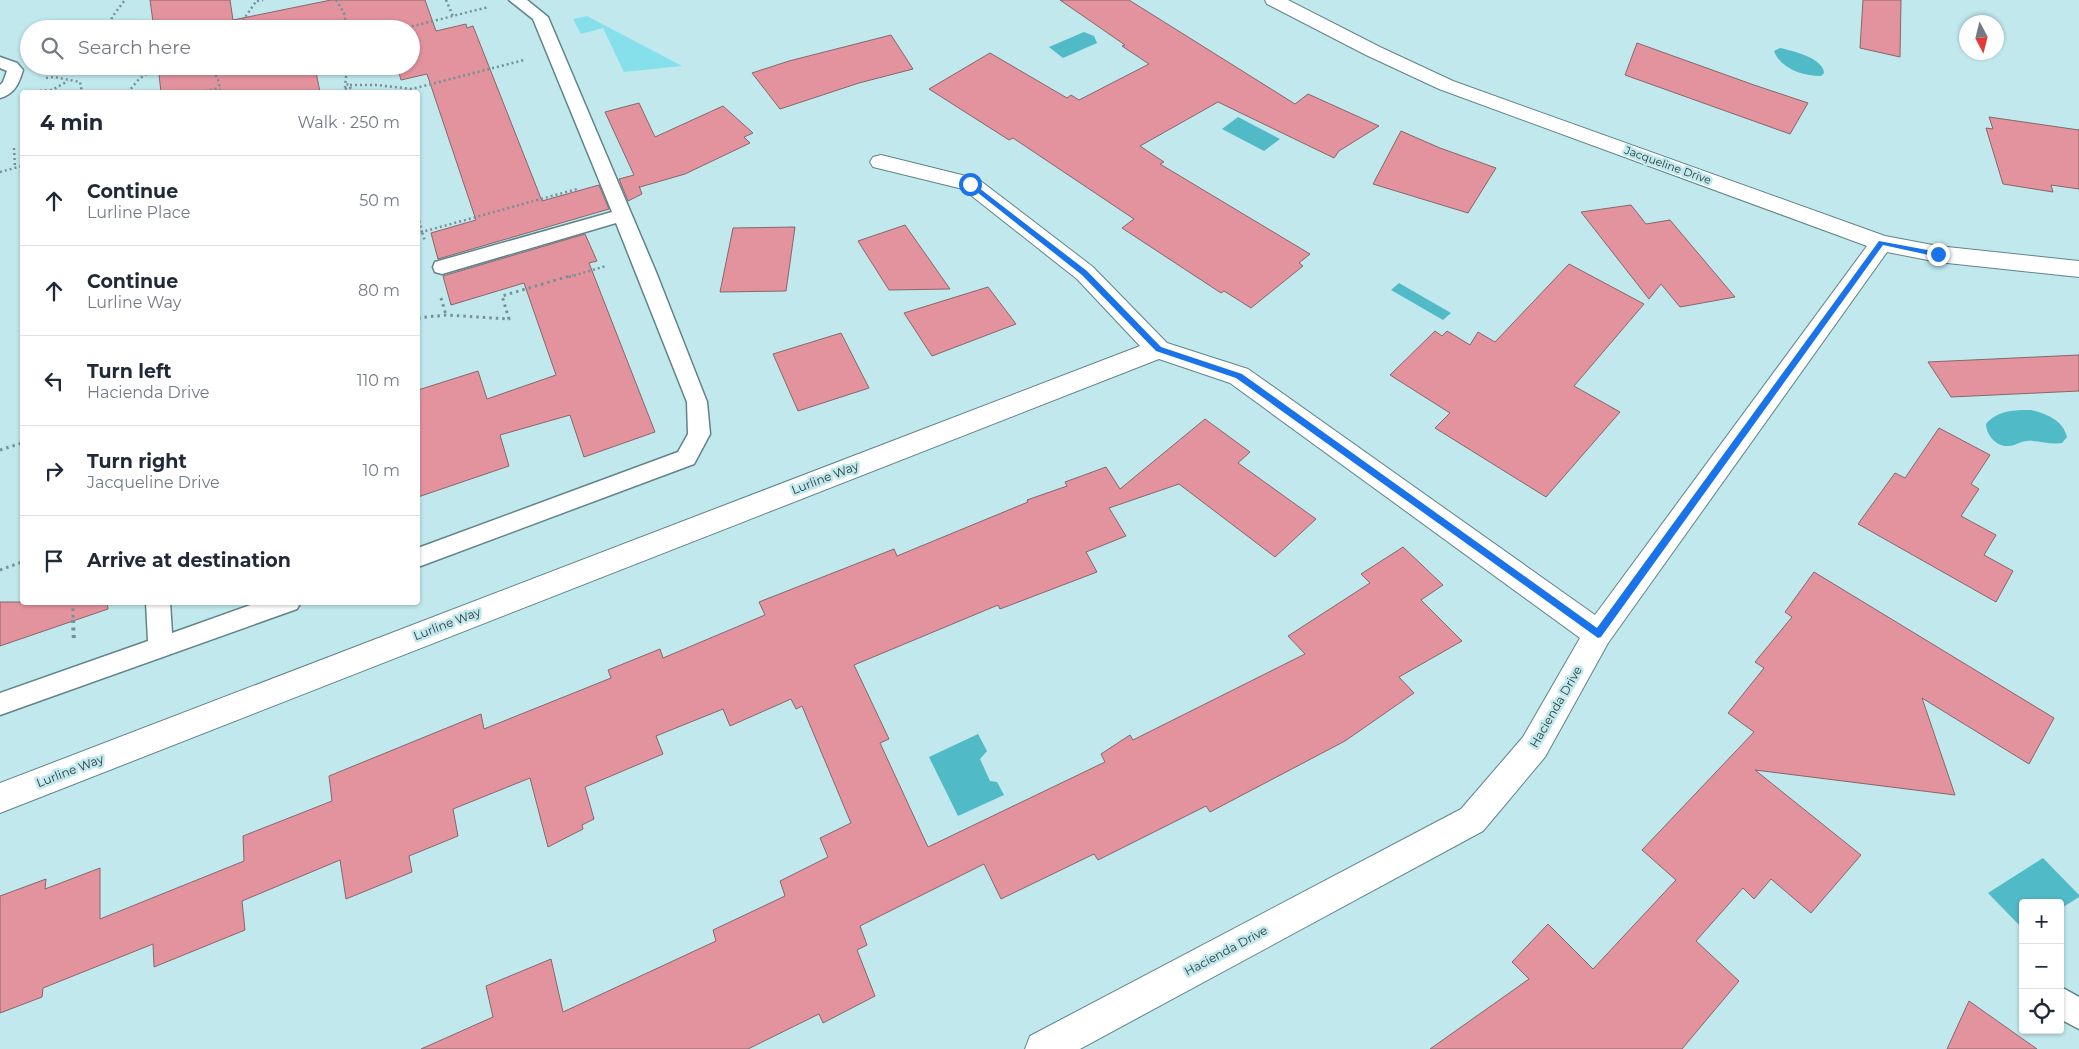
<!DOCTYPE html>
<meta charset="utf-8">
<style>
body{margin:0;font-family:Montserrat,sans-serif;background:#f6f6f7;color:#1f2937}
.controls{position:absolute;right:15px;bottom:15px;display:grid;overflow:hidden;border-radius:5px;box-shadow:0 1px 4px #0004}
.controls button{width:45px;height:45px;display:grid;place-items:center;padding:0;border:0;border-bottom:1px solid #e0e1e3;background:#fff;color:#1f2937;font:25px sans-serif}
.compass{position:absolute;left:1959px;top:15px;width:45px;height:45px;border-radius:50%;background:#fff;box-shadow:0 1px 4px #0004;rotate:173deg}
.stop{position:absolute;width:15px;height:15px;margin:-11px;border:4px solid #1a73e8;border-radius:50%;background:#fff}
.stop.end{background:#1a73e8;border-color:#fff;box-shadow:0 1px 5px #0008}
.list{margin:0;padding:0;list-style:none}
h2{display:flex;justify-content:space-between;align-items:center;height:65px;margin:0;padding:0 20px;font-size:21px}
h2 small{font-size:16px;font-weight:400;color:#747a83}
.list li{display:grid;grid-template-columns:32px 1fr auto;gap:15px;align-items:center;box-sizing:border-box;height:90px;padding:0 20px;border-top:1px solid #e0e1e3}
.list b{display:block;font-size:19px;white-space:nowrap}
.list p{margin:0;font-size:16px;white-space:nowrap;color:#747a83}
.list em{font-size:16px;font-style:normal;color:#747a83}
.icon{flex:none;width:28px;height:28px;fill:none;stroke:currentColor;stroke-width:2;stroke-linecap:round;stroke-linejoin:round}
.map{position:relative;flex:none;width:2079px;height:1049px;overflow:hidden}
.search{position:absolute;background:#fff;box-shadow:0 1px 4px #0004;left:20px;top:20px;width:400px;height:55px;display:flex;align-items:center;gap:12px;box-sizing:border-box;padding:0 18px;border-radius:28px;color:#747a83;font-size:19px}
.panel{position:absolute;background:#fff;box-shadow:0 1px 4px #0004;left:20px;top:90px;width:400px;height:515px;border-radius:5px}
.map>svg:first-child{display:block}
.green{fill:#85e0eb}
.water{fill:#51bac7}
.building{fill:#e3939d;stroke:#87676a}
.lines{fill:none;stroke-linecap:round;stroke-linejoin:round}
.service-casing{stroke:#5f8489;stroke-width:3}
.minor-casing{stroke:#5f8489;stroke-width:2}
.path-far2{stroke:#769195;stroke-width:2.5;stroke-dasharray:2 3;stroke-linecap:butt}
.path-far1{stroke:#769195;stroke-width:3;stroke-dasharray:2.5 4;stroke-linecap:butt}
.path{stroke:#769195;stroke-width:4;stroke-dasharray:3 4.5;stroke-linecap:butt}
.service{fill:#fff;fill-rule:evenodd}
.minor{fill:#fff;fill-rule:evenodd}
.route{fill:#1a73e8}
.labels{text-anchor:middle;stroke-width:5;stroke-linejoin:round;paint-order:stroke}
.far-street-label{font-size:11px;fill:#2d3d3f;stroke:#c0e8ed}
.street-label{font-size:12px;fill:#2d3d3f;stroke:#c0e8ed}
</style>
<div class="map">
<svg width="2079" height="1049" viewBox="0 0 2079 1049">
<rect width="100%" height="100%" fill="#c0e8ed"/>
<path class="green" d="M587,16L682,66L624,72L603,28L581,34L573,19Z"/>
<g class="water">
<path d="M1084,32L1094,36L1097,43L1063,58L1049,47Z"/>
<path d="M1780,48C1793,51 1823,58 1824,73L1821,76C1803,76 1781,69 1774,51Z"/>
<path d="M1238,117L1280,139L1264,151L1222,129Z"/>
<path d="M1399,283L1451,313L1443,320L1391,290Z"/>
<path d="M2031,410C2047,414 2063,420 2067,437L2062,443C2050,445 2039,440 2027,441C2021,441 2015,446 2008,446C1996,447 1986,434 1986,424C1998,410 2014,410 2031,410Z"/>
<path d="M978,734L987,751L980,759L990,781L997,782L1004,795L958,816L929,757Z"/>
<path d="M2043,858L2079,895V897L2060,909V903H2023V929L1988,893Z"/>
</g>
<g class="building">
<path d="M150,0H230L233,20L331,0H425L436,31L466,24L467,28L473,26L542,201L599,185L609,209L438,259L431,233L476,220L427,74L401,80L397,66H411V29H154Z"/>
<path d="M1060,0H1129L1295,104L1308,94L1379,126L1339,151L1334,158L1218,102L1140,146L1164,162L1160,164L1310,254L1299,263L1303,266L1251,308L1224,291L1221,293L1122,228L1134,219L1013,138L1009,140L929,89L990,53L1067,98L1071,95L1079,100L1149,64L1122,46L1125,45Z"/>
<path d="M1863,0H1901L1900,57L1860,48Z"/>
<path d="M891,35L913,69L859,83L780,109L752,73L789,61Z"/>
<path d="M1637,43L1754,85L1808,103L1790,134L1625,75Z"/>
<path d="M158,66H319L315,67L320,92H161Z"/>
<path d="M639,103L655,137L723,106L753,133L744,137L750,143L685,174L640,187L639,186L642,194L628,201L619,179L634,175L605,112Z"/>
<path d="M1989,117L2079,130V189L2051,185L2053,192L2003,184L1986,128L1993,129Z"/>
<path d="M1401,131L1440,148L1496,168L1468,213L1373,184Z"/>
<path d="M1631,205L1646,224L1670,220L1735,297L1680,307L1661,284L1649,299L1581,212Z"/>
<path d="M905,225L950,289L889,290L858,241Z"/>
<path d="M795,227L786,291L720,292L733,228Z"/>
<path d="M585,234L597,261L589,263L655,432L584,457L570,415L500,435L509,466L418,497V390L478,371L487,399L556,375L524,283L451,305L443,276Z"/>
<path d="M1569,264L1644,304L1574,386L1620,412L1546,497L1435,428L1450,413L1390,375L1435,331L1442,336L1447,331L1470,345L1478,332L1495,342Z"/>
<path d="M988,287L1016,324L932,356L904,313Z"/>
<path d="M841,333L869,388L798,411L773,354Z"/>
<path d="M2079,355V391L1951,397L1928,362Z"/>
<path d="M1205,419L1250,452L1238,463L1316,519L1275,557L1179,484L1109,508L1126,536L1086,552L1097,572L1000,609L998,605L854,665L889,739L880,743L928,847L1105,762L1101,754L1130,735L1133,740L1305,654L1288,636L1370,583L1361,574L1403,547L1443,585L1421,600L1462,641L1399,677L1414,693L1345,741L1210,812L1206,806L1098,860L1094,854L1001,899L984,864L860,926L867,945L857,950L875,996L823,1023L819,1014L748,1049H421L493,1017L486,986L551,959L563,1012L716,941L713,930L785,896L780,881L828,857L820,838L851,823L802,706L796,709L791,699L730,726L723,709L656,736L663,754L585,787L594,819L582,825L583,829L548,847L530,778L453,809L458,836L409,856L412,872L346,899L340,860L242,901L245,930L154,967L153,944L43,988L42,997L0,1013V896L46,879L45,889L100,868V919L244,861L243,836L332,801L329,776L481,714L484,729L611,678L608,670L660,649L663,658L765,615L759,602L894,549L897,556L1028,502L1027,500L1067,486L1065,482L1106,467L1120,489Z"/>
<path d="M1939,428L1990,455L1971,484L1979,489L1961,516L1996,535L1984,555L2013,571L1996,602L1858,524L1895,473L1905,478Z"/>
<path d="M1814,572L2054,718L2029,764L1922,698L1955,795L1755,770L1861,855L1811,913L1771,879L1754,899L1743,888L1696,941L1739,981L1682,1049H1430L1529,979L1512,962L1548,924L1593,969L1676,880L1642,850L1754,732L1728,713L1764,668L1755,662L1792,617L1785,612Z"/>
<path d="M0,602H107L108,609L0,646Z"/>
<path d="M1969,1001L2037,1049H1947Z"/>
</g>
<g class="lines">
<defs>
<g id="service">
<path d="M509,0H527L548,17L656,272L707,402L710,434L694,464L418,567V548L678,452L688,434L687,402L616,223L442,274L435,272L433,267L435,262L612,212L533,19Z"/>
<path d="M0,57L17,63L23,70C19,83 15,94 0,98V85L3,82L7,71L0,68Z"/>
<path d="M146,602H170L172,633L259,602H301L297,609L0,715V693L148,641Z"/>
<path d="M2061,987L2079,997V1029L2060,1019Z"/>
</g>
<path id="minor" d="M1265,0H1288L1380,47L1453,81L1885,236L1938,246L2079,261V277L1938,262L1887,252L1608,643L1545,757L1483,831L1080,1049H1025L1030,1036L1461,809L1523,737L1580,638L1230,383L1159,359L0,813V783L1140,346L1077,279L963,189L873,167L870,162L873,157L881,155L978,179L1093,267L1167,343L1248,369L1595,615L1867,246L1439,89L1366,55L1267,4Z"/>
</defs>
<use href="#service" class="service-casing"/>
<use href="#minor" class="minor-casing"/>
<g class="path-far2">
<path d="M336,0L344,13L347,29"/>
<path d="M446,0L453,16"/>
<path d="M257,1L263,0"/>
<path d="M110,29L112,17L125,0"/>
<path d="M237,29L257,0"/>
<path d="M402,29L488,7"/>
<path d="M211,66L219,82L220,92"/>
<path d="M192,70L207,66"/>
<path d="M46,78L54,77L80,82L82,92"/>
<circle cx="348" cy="87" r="2.5"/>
<path d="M350,85H377L412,89L524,60"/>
<path d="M40,91L52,90L68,81"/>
<path d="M117,92L129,91L139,79L159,66"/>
<path d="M200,92L220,88"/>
<path d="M342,92L345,87L347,66"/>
<path d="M14,148L15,168"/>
<path d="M0,172L22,166"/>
<path d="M418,216L422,232L577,189"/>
<path d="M418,233L422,232L425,241"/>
<path d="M569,277L606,266"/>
</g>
<g class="path-far1">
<path d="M441,298L446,315"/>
<path d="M418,318L446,315L509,319L502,296L573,275"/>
<path d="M0,450L22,443"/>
<path d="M0,570L22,562"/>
<path d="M73,602V621"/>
</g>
<path class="path" d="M73,620L74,642"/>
<use href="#service" class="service"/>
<use href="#minor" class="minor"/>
</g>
<path class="route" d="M970,181L1087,271L1161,347L1242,374L1597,628L1879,241L1938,252L1941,254L1938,257L1883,245L1601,637L1598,638L1236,378L1156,351L1082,275L968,185L967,184Z"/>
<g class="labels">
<g class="far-street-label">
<text transform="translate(1668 165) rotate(20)" y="4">Jacqueline Drive</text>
</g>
<g class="street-label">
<text transform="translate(825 478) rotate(-21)" y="4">Lurline Way</text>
<text transform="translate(447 624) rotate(-21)" y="4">Lurline Way</text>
<text transform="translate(1556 707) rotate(-60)" y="4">Hacienda Drive</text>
<text transform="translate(70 771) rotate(-21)" y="4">Lurline Way</text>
<text transform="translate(1226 951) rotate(-28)" y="4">Hacienda Drive</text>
</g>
</g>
</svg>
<div class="controls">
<button>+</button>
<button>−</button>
<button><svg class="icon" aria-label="locate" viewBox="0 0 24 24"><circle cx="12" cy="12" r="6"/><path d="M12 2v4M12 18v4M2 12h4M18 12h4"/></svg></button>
</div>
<svg class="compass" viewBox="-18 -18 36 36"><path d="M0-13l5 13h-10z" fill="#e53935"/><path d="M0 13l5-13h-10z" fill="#747a83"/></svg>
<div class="stop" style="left:970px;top:184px"></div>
<div class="stop end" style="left:1938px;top:254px"></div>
<div class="search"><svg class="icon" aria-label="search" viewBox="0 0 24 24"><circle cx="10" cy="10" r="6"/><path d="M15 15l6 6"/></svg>Search here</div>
<section class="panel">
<h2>4 min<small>Walk · 250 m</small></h2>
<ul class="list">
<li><svg class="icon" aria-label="ahead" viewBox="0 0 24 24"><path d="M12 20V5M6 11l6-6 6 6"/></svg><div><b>Continue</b><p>Lurline Place</p></div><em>50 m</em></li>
<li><svg class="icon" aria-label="ahead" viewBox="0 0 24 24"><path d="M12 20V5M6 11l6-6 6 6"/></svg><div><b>Continue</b><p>Lurline Way</p></div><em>80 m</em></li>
<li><svg class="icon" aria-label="left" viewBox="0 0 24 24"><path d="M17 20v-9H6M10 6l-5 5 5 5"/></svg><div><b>Turn left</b><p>Hacienda Drive</p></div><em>110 m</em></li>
<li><svg class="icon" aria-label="right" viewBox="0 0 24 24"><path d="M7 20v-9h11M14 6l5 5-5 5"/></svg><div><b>Turn right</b><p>Jacqueline Drive</p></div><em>10 m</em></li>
<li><svg class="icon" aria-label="arrive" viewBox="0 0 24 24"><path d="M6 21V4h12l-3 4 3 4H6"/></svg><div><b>Arrive at destination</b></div></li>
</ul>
</section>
</div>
